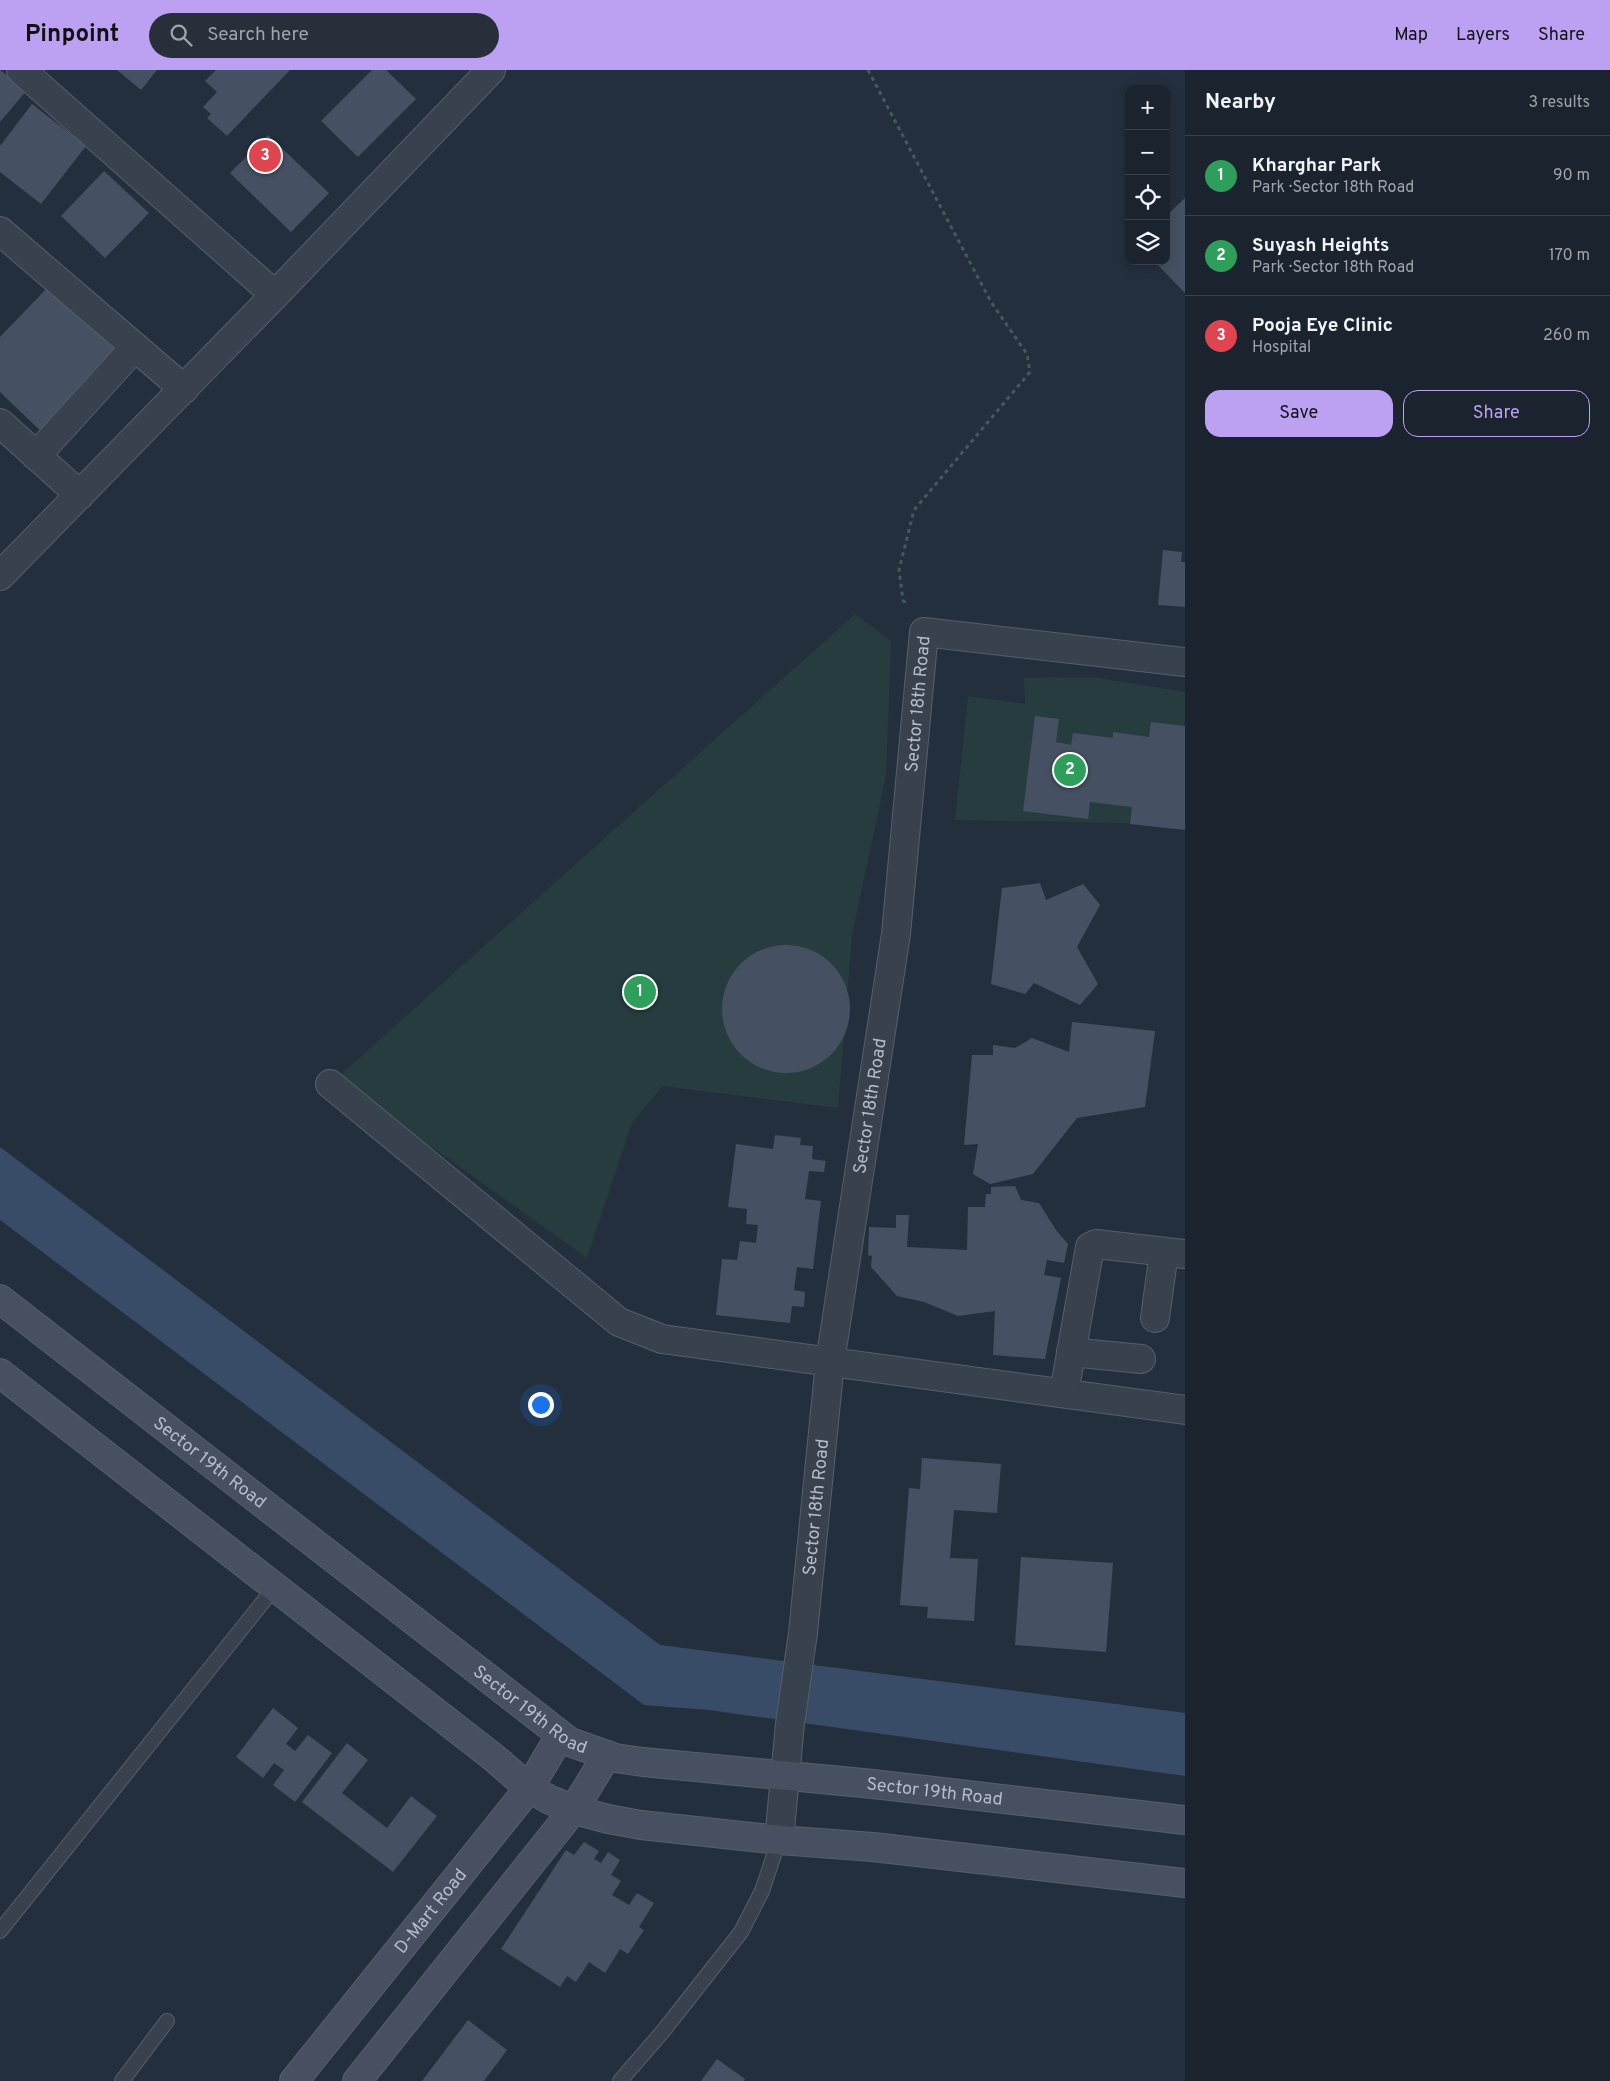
<!DOCTYPE html>
<meta charset="utf-8">
<style>
body{margin:0;font-family:Overpass,sans-serif;background:#282f3a;color:#f1f3f6}
.controls{position:absolute;right:15px;top:15px;display:grid;overflow:hidden;border-radius:10px;box-shadow:0 2px 12px #0003}
.controls button{width:45px;height:45px;display:grid;place-items:center;padding:0;border:0;border-bottom:1px solid #39404a;background:#1b232e;color:#f1f3f6;font:25px sans-serif}
.you{position:absolute;left:540px;top:1334px;width:18px;height:18px;margin:-12px;border:4px solid #fff;border-radius:50%;background:#1a73e8;box-shadow:0 0 0 8px #1a73e833}
.badge{display:grid;place-items:center;width:32px;height:32px;border-radius:50%;background:#bca0f2;color:#fff;font-size:16px;font-weight:700}
.pin{position:absolute;translate:-50% -50%;border:2px solid #fff;box-shadow:0 1px 5px #0006}
.list{margin:0;padding:0;list-style:none}
h2{display:flex;justify-content:space-between;align-items:center;height:65px;margin:0;padding:0 20px;font-size:21px}
h2 small{font-size:16px;font-weight:400;color:#a0a4aa}
.list li{display:grid;grid-template-columns:32px 1fr auto;gap:15px;align-items:center;box-sizing:border-box;height:80px;padding:0 20px;border-top:1px solid #39404a}
.list b{display:block;font-size:19px;white-space:nowrap}
.list p{margin:0;font-size:16px;white-space:nowrap;color:#a0a4aa}
.list em{font-size:16px;font-style:normal;color:#a0a4aa}
.actions{display:flex;gap:10px;padding:15px 20px}
.actions a{flex:1;padding:11px 0;border:1px solid #bca0f2;border-radius:15px;text-align:center;font-size:18px;color:#bca0f2}
.actions .main{background:#bca0f2;color:#111}
.icon{flex:none;width:28px;height:28px;fill:none;stroke:currentColor;stroke-width:2;stroke-linecap:round;stroke-linejoin:round}
.map{position:relative;flex:none;width:1185px;height:2011px;overflow:hidden}
header{display:flex;align-items:center;gap:30px;box-sizing:border-box;height:70px;padding:0 25px;background:#bca0f2;color:#111}
header strong{font-size:24px}
nav{display:flex;gap:28px;margin-inline-start:auto;font-size:18px}
.search{width:350px;height:45px;background:#282f3a;display:flex;align-items:center;gap:12px;box-sizing:border-box;padding:0 18px;border-radius:28px;color:#a0a4aa;font-size:19px}
main{display:flex}
aside{flex:1;background:#1b232e}
.map>svg:first-child{display:block}
.green{fill:#263c3f}
.water{fill:#394c67}
.building{fill:#455162}
.lines{fill:none;stroke-linecap:round;stroke-linejoin:round}
.service-casing{stroke:#565f6c;stroke-width:16}
.minor-casing{stroke:#565f6c;stroke-width:30}
.secondary-casing{stroke:#565f6c;stroke-width:30}
.path{stroke:#44595c;stroke-width:3;stroke-dasharray:4 4;stroke-linecap:butt}
.service{stroke:#38414e;stroke-width:14}
.minor{stroke:#38414e;stroke-width:28}
.secondary{stroke:#465061;stroke-width:28}
.labels{text-anchor:middle;stroke-width:5;stroke-linejoin:round;paint-order:stroke}
.street-label{font-size:18px;fill:#b4bcc9;stroke:#1d2633}
</style>
<header>
<strong>Pinpoint</strong>
<div class="search"><svg class="icon" aria-label="search" viewBox="0 0 24 24"><circle cx="10" cy="10" r="6"/><path d="M15 15l6 6"/></svg>Search here</div>
<nav><a>Map</a><a>Layers</a><a>Share</a></nav>
</header>
<main>
<div class="map">
<svg width="1185" height="2011" viewBox="0 0 1185 2011">
<rect width="100%" height="100%" fill="#242f3e"/>
<g class="green">
<path d="M855,544L891,571L886,706L852,865L838,1038L663,1016L632,1053L587,1188L436,1080L330,1014Z"/>
<path d="M1093,607L1185,622V649L1174,754L955,750L968,626L1025,634L1024,608Z"/>
</g>
<path class="water" d="M0,1077L660,1575L1185,1643V1706L709,1640L644,1635L0,1150Z"/>
<g class="building">
<path d="M0,0L27,20L0,52Z"/>
<path d="M117,0H157L141,20Z"/>
<path d="M216,0H290L227,66L207,48L211,44L203,37L217,22L205,11Z"/>
<path d="M372,0H386L416,29L358,87L321,51Z"/>
<path d="M32,34L86,76L41,134L0,102V76Z"/>
<path d="M268,65L329,123L291,162L230,103Z"/>
<path d="M104,101L149,143L105,188L61,146Z"/>
<path d="M1185,128V223L1154,191H1166V146Z"/>
<path d="M51,214L122,282L44,364L0,322V267Z"/>
<path d="M1163,480L1182,482L1181,492H1185V537L1158,535Z"/>
<path d="M1035,646L1059,649L1056,672L1071,675L1073,663L1113,668V662L1149,667L1151,652L1185,656V760L1130,754L1132,737L1090,732L1088,749L1023,741Z"/>
<path d="M1040,813L1046,830L1083,814L1100,835L1077,877L1098,914L1080,935L1034,913L1025,924L991,914L1002,818Z"/>
<circle cx="786" cy="939" r="64"/>
<path d="M1072,952L1155,961L1145,1037L1077,1048L1033,1104L990,1114L973,1104L978,1074L964,1075L972,985H993V975L1015,978L1032,968L1069,982Z"/>
<path d="M775,1065L801,1068L800,1075L813,1076L812,1089L826,1091L824,1102L809,1101L805,1129L821,1131L813,1199L797,1197L794,1220L805,1222L804,1237L792,1236L790,1253L716,1245L722,1189L737,1190L740,1171L756,1173L758,1155L746,1154L747,1139L728,1137L736,1074L773,1079Z"/>
<path d="M1015,1116L1021,1130L1039,1133L1056,1160L1068,1174L1064,1193L1047,1190L1044,1205L1061,1208L1045,1289L993,1285L995,1241L958,1246L924,1232L897,1226L871,1197L872,1186L868,1185L869,1157L896,1158V1145H909L907,1177L967,1180L968,1137H985L986,1124H991V1117Z"/>
<path d="M922,1388L1001,1394L997,1443L954,1440L950,1488L978,1489L974,1551L927,1548L928,1537L900,1535L909,1418L920,1419Z"/>
<path d="M1021,1487L1113,1493L1106,1582L1015,1575Z"/>
<path d="M273,1638L298,1658L286,1674L295,1681L308,1665L332,1683L295,1732L273,1715L284,1700L274,1693L263,1708L236,1687Z"/>
<path d="M347,1673L368,1690L342,1723L387,1758L411,1726L437,1746L393,1802L302,1732Z"/>
<path d="M584,1772L599,1781L594,1789L601,1793L608,1782L620,1790L611,1805L621,1811L612,1825L629,1835L637,1823L654,1833L639,1857L644,1860L628,1884L620,1879L605,1903L589,1892L576,1912L567,1906L560,1917L501,1879L566,1780L574,1785Z"/>
<path d="M468,1950L507,1980L484,2011H422Z"/>
<path d="M717,1989L745,2009L744,2011H701Z"/>
</g>
<g class="lines">
<defs>
<g id="service">
<path d="M0,1861L275,1517"/>
<path d="M122,2011L167,1951"/>
<path d="M620,2011L664,1960L741,1862L762,1821L779,1770"/>
</g>
<g id="minor">
<path d="M21,0L275,225"/>
<path d="M0,161L184,319"/>
<path d="M0,353L80,425"/>
<path d="M36,386L135,277"/>
<path d="M0,506L275,225L491,0"/>
<path d="M330,1014L619,1252L662,1269L1185,1340"/>
<path d="M1155,1248L1164,1182"/>
<path d="M1071,1282L1141,1289"/>
<path d="M1064,1323L1090,1177L1096,1174L1185,1184"/>
<path id="s1" d="M779,1770L790,1654L803,1563L830,1292L896,864L924,562L1185,592"/>
</g>
<g id="secondary">
<path id="s2" d="M0,1229L570,1672L615,1688L643,1692L873,1714L1185,1750"/>
<path d="M0,1303L493,1687L529,1718L550,1730L578,1741L608,1749L641,1755L779,1770L873,1777L1185,1813"/>
<path id="s3" d="M294,2011L529,1718L560,1666"/>
<path d="M357,2011L574,1739L607,1685"/>
</g>
</defs>
<use href="#service" class="service-casing"/>
<use href="#minor" class="minor-casing"/>
<use href="#secondary" class="secondary-casing"/>
<path class="path" d="M868,0L991,232L1027,284L1030,302L914,440L899,500L903,530L907,536"/>
<use href="#service" class="service"/>
<use href="#minor" class="minor"/>
<use href="#secondary" class="secondary"/>
</g>
<g class="labels">
<g class="street-label">
<text dy="6" stroke="none"><textPath href="#s1" startOffset="1145">Sector 18th Road</textPath></text>
<text dy="6" stroke="none"><textPath href="#s1" startOffset="740">Sector 18th Road</textPath></text>
<text dy="6" stroke="none"><textPath href="#s2" startOffset="266">Sector 19th Road</textPath></text>
<text dy="6" stroke="none"><textPath href="#s1" startOffset="335">Sector 18th Road</textPath></text>
<text dy="6" stroke="none"><textPath href="#s2" startOffset="671">Sector 19th Road</textPath></text>
<text dy="6" stroke="none"><textPath href="#s2" startOffset="1091">Sector 19th Road</textPath></text>
<text dy="6" stroke="none"><textPath href="#s3" startOffset="218">D-Mart Road</textPath></text>
</g>
</g>
</svg>
<div class="controls">
<button>+</button>
<button>−</button>
<button><svg class="icon" aria-label="locate" viewBox="0 0 24 24"><circle cx="12" cy="12" r="6"/><path d="M12 2v4M12 18v4M2 12h4M18 12h4"/></svg></button>
<button><svg class="icon" aria-label="layers" viewBox="0 0 24 24"><path d="M12 4l9 5-9 5-9-5zM3 14l9 5 9-5"/></svg></button>
</div>
<div class="you"></div>
<div class="pin badge" style="left:640px;top:922px;background:#2e9e5b">1</div>
<div class="pin badge" style="left:1070px;top:700px;background:#2e9e5b">2</div>
<div class="pin badge" style="left:265px;top:86px;background:#e0444e">3</div>
</div>
<aside>
<h2>Nearby<small>3 results</small></h2>
<ul class="list">
<li><span class="badge" style="background:#2e9e5b">1</span><div><b>Kharghar Park</b><p>Park · Sector 18th Road</p></div><em>90 m</em></li>
<li><span class="badge" style="background:#2e9e5b">2</span><div><b>Suyash Heights</b><p>Park · Sector 18th Road</p></div><em>170 m</em></li>
<li><span class="badge" style="background:#e0444e">3</span><div><b>Pooja Eye Clinic</b><p>Hospital</p></div><em>260 m</em></li>
</ul>
<div class="actions"><a class="main">Save</a><a>Share</a></div>
</aside>
</main>
